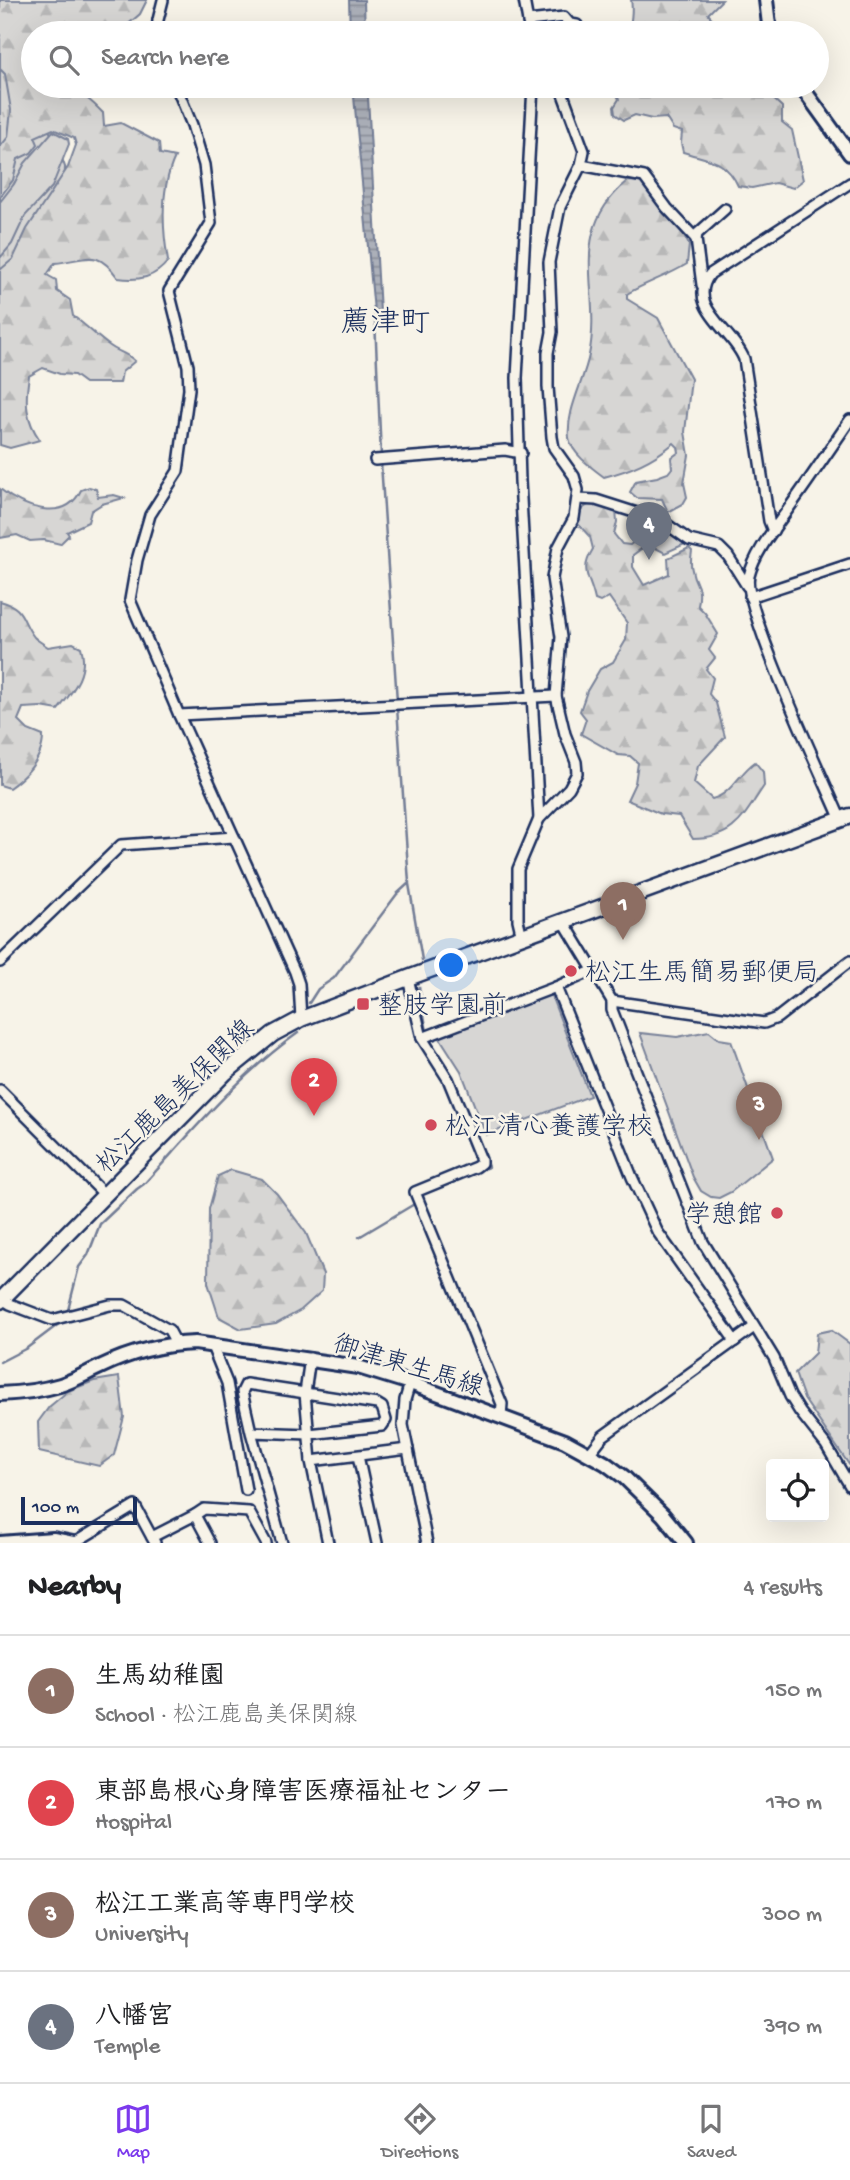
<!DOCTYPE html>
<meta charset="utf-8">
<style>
body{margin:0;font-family:"Gochi Hand","Klee One",sans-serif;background:#f6f6f6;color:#202124}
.controls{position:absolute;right:21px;bottom:21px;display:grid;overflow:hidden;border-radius:7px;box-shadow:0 7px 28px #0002}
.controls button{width:63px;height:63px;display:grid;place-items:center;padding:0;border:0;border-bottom:2px solid #e0e0e0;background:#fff;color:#202124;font:35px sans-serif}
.scale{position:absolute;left:21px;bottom:18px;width:116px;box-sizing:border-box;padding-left:7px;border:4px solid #1b2f5e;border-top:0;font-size:19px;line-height:24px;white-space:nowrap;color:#1b2f5e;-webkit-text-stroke:5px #f7f3e8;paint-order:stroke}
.you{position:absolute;left:452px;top:966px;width:24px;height:24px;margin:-18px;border:5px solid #fff;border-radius:50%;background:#1a73e8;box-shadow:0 0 0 10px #1a73e833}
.badge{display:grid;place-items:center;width:46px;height:46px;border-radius:50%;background:#7c3aed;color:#fff;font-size:23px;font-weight:700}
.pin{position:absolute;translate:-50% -58px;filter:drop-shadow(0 2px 4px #0008)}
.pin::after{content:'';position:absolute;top:37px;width:24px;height:21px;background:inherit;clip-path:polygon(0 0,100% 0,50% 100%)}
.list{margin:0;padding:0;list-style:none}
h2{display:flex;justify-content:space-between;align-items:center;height:91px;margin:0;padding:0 28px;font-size:30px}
h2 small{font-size:23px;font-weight:400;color:#757577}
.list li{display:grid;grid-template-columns:46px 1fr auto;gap:21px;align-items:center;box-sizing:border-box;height:112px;padding:0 28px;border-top:2px solid #e0e0e0}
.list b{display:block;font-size:26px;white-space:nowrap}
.list p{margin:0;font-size:23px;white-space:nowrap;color:#757577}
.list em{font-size:23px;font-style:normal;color:#757577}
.icon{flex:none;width:38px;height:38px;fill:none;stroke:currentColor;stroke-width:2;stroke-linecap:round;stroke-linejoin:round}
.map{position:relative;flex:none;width:850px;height:1543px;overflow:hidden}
.search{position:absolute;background:#fff;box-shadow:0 7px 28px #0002;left:21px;right:21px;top:21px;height:77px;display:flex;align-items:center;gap:18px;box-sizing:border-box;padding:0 24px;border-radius:38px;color:#757577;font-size:26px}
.sheet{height:539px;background:#fff}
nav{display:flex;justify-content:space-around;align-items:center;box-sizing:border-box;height:98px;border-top:2px solid #e0e0e0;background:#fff;font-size:19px;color:#757577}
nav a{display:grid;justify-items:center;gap:4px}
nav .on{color:#7c3aed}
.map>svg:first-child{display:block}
.grass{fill:url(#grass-tufts);stroke:#798299;stroke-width:2}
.forest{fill:url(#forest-firs);stroke:#798299;stroke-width:2}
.garden{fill:#d7d6d4;stroke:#798299;stroke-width:2}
.water{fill:url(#water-rules);stroke:#727c95;stroke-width:2}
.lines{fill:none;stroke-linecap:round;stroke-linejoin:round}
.stream{stroke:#727c95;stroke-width:2.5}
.street-casing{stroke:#1b2f5e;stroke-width:14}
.secondary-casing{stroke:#1b2f5e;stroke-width:18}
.primary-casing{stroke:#1b2f5e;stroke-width:19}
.street{stroke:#f7f3e8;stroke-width:9}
.secondary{stroke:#f7f3e8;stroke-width:12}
.primary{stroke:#f7f3e8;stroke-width:14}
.poi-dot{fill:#d1495b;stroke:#f7f3e8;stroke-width:2.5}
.labels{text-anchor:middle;stroke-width:5;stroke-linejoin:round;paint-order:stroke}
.poi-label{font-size:26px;fill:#1b2f5e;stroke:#f7f3e8;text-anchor:start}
.street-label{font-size:26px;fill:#1b2f5e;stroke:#f7f3e8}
.quarter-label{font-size:30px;fill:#1b2f5e;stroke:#f7f3e8}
</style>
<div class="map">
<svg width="850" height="1543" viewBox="0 0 850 1543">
<defs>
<pattern id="grass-tufts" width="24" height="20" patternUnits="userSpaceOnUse" patternTransform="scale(1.75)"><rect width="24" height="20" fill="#d7d6d4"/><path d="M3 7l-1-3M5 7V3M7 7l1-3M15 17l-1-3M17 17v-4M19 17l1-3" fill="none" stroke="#b8b8b8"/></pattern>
<pattern id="forest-firs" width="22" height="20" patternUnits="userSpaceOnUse" patternTransform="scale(1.75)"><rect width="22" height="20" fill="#d7d6d4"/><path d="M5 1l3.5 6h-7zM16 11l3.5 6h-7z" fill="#b8b8b8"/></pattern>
<pattern id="water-rules" width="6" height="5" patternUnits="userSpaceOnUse" patternTransform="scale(1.75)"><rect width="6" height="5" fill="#acb0b9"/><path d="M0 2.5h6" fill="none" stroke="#8b909a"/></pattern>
</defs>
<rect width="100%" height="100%" fill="#f7f3e8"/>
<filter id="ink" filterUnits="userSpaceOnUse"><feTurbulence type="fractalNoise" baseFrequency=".0143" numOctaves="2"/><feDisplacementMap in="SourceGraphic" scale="14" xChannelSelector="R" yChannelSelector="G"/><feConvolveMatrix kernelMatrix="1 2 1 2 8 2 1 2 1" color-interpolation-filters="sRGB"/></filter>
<g filter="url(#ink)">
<path class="grass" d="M0,51L13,54L60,153L65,167L64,196L0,285Z"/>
<g class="forest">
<path d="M0,0H147L140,14L118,33H33V86C70,86 77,86 103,113L104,126L121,123L159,143L160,154L175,157C160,189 162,227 168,261C155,278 139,281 118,278C96,247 87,260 55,263L47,275L56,280L57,291L70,300L73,316C86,325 97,337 110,346C118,352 127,353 135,361L122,372L120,383H85L74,375L60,374L43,368L29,376C25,401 25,419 40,440L10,448L0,445V270L13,259L27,229L68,167L76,145L74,138L53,129L35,137L38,144L31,153L18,159L13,180L0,197V147L8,137L11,110L5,74L0,69Z"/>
<path d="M631,0H722L708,14L725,33H628C631,25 633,9 631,0Z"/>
<path d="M613,86H755L759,93H767L782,107V122L792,130L803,180L793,188L775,183L752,188L738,186C726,159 707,160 683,152L681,143L682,132L673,129L666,118L652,119L635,115L624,120L615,114L614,107L619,99Z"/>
<path d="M628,181L644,182L680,227L689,245L687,264C668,276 647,282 627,294V299L658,318L691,379L685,432L689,455L684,483L687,497L683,504L668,512L662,499L637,498L630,492L636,481L657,477L668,473L672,468L671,458L679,452L678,447L674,443C652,461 631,470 604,477C592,468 572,454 569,438C566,410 584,381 589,355C603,290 564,233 628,181Z"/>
<path d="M89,487L96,489L98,497L114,495L124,498L102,504L91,511L88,522L67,532L69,535L60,544L44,540L30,541L17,535L0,538V489C22,507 65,524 81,490Z"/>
<path d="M593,503L616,510L617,522L614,534L622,544L630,545L647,531L661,524L687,543L665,553L652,546L641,549L633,555V567L644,585L669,574L668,558L689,548L692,551C691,557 690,564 692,570C695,587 702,584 698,606L705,613L718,634L709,650L715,658L706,669L713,678L709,694L716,703L725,737L698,766L694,783L712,799C732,794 739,773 755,762L763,772L764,786C743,817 735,839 693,839L679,816L661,814L627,800L635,783L638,763L630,756L618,755L581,734L586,719L580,711L587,691L600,669L613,662L626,640L627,623L609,597L600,602L595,600C590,576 579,572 593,549L590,537L578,524C579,512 581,507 593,503Z"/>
<path d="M0,601C26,608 20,619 34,637C38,641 44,644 48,647L73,643L81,647C89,673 73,691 58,710L41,707L23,708L18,720L28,730L43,736C43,758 26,776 9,788L0,785Z"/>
<path d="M231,1170L262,1179L277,1194L306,1233L323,1274L322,1291L301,1310L276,1324L241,1329L219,1317L208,1283L209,1209L218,1176Z"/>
<path d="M831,1330L850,1344V1466L804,1399L795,1373L815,1353L817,1333Z"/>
<path d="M119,1377L124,1417L114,1455L99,1466L39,1452L38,1422L49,1407L68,1391L94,1381Z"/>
</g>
<g class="garden">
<path d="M53,131L68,139L69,144L52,187L25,216L12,244L0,258V202L14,184L25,163Z"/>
<path d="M550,993L590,1096L486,1135L461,1071L438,1035Z"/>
<path d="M709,1031L719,1039L731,1041L773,1158L731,1192L719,1198L711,1197L701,1191L693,1177L640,1033L677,1037Z"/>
</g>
<g class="water">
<path d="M349,0H364L365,33H350Z"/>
<path d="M353,86H368L370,94L368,97L380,312L379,320L375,322Z"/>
</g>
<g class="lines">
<g class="stream">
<path d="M375,320L381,456"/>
<path d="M381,463L397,701"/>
<path d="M409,884L422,960"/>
<path d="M419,987L427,1032"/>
<path d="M309,1003L318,989L334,978L397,894L409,883L397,707"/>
<path d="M429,1039L455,1082L479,1143"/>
<path d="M457,1179L488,1167L485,1159"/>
<path d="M359,1237L416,1203"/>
<path d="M67,1314L79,1267L88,1255L100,1224L137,1189L144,1184C192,1132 240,1074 298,1033"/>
<path d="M0,1362L27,1348L64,1320"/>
</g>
<defs>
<g id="street">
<path d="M524,0L530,33"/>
<path d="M528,21L564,17L570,24L577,25"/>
<path d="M157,33L158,20L163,0"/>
<path d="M176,86L192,125L204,165L211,223L169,291L188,366L189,389L178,471L150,515L137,560L130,600L179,715L295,972L299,984L301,1019"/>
<path d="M581,165L644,177L667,208L696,239"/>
<path d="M702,285L696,239L697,234L725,209"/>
<path d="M375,460L505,450L521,453"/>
<path d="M578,499L596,500L662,521L689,540L719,547L728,556L747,586"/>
<path d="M773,531L769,521L744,359C733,330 685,307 710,274L850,183"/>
<path d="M750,597L850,564"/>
<path d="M179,715L556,696"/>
<path d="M539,819L569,788L577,773L576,762L565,734L556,696L561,637L552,578L558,548L574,518L578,490L574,476L554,448L552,437L548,387V353L552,332L549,262L560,207L581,165L584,151L560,86"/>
<path d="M841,820C825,782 741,605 749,576C755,552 775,528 789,508C810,479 830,449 850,420"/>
<path d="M564,922L612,1001V1010L703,1242L774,1358L790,1396L800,1412L826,1445L850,1486"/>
<path d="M522,937L518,920V869L539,819L520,481L517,378L533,86"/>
<path d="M0,962L121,845L234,837"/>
<path d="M592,971L556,987L632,1177L657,1231L735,1341"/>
<path d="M408,978L422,1038L448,1079L481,1160V1163L476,1167L415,1192L502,1404L501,1416"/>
<path d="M612,1001L764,1023L777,1018L850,961"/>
<path d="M422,1038L556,987"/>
<path d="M0,1090L105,1195"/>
<path d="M2,1299L10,1304L52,1320L110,1305H124L169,1330L176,1343"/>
<path d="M212,1346L227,1383L246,1490"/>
<path d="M310,1358L305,1393L311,1461L328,1543"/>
<path d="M410,1383L405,1400L403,1425L427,1543"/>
<path d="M251,1432L309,1434L382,1426L386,1420L382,1407L377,1404L246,1384L242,1392L251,1432L282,1543"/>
<path d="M589,1454L603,1436L754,1327"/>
<path d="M358,1456L377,1543"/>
<path d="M311,1461L408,1449"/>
<path d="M195,1515L204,1509L249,1512L266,1543"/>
<path d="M152,1537L195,1515L210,1543"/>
<path d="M74,1543L135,1506L155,1543"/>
</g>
<g id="secondary">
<path d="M766,0L770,33"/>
<path d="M801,86L850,154"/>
<path d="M0,1394C20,1393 40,1391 60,1385C73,1381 87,1373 100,1367C131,1352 160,1344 195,1343L358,1367L410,1383L565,1441L605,1463L624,1477L663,1515L686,1543"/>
<path d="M0,1543L53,1539L73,1543"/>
</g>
<path id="primary" d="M0,1301L225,1073L273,1034L301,1019L408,978L850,816"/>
</defs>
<use href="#street" class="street-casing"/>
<use href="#secondary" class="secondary-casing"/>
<use href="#primary" class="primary-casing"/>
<use href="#street" class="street"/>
<use href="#secondary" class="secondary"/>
<use href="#primary" class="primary"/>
</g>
</g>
<g class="poi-dot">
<circle cx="571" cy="971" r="7"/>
<rect x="356" y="997" width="14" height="14" rx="3.5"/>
<circle cx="431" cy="1125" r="7"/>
<circle cx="777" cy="1213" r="7"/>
</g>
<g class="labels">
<g class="poi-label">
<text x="585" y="980">松江生馬簡易郵便局</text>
<text x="377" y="1013">整肢学園前</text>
<text x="445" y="1134">松江清心養護学校</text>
<text x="763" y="1222" text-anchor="end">学憩館</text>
</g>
<g class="street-label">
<text transform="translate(174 1095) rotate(-44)" y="9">松江鹿島美保関線</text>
<text transform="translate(409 1364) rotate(17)" y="9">御津東生馬線</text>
</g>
<g class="quarter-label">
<text x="385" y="331">薦津町</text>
</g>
</g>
</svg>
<div class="controls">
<button><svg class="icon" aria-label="locate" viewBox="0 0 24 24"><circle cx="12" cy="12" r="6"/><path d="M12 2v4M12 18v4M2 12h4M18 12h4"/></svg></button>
</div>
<div class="scale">100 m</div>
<div class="you"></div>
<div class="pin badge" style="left:623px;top:940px;background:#8d6e63">1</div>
<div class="pin badge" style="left:314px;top:1116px;background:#e0444e">2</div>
<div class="pin badge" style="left:759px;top:1140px;background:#8d6e63">3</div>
<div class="pin badge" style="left:649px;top:560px;background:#6b7280">4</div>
<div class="search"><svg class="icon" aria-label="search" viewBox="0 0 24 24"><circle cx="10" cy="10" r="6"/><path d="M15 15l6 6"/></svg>Search here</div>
</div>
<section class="sheet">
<h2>Nearby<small>4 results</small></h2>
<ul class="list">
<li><span class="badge" style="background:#8d6e63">1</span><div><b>生馬幼稚園</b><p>School · 松江鹿島美保関線</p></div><em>150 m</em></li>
<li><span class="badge" style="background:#e0444e">2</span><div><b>東部島根心身障害医療福祉センター</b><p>Hospital</p></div><em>170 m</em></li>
<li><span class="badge" style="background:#8d6e63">3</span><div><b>松江工業高等専門学校</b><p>University</p></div><em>300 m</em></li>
<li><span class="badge" style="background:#6b7280">4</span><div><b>八幡宮</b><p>Temple</p></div><em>390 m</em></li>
</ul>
</section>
<nav>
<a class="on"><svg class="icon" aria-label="map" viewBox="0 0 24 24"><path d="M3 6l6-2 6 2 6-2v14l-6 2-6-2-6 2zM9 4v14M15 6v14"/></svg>Map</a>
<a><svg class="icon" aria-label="directions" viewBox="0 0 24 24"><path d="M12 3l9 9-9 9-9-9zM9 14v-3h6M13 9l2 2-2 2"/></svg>Directions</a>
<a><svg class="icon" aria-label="saved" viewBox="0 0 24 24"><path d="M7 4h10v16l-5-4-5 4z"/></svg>Saved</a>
</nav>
